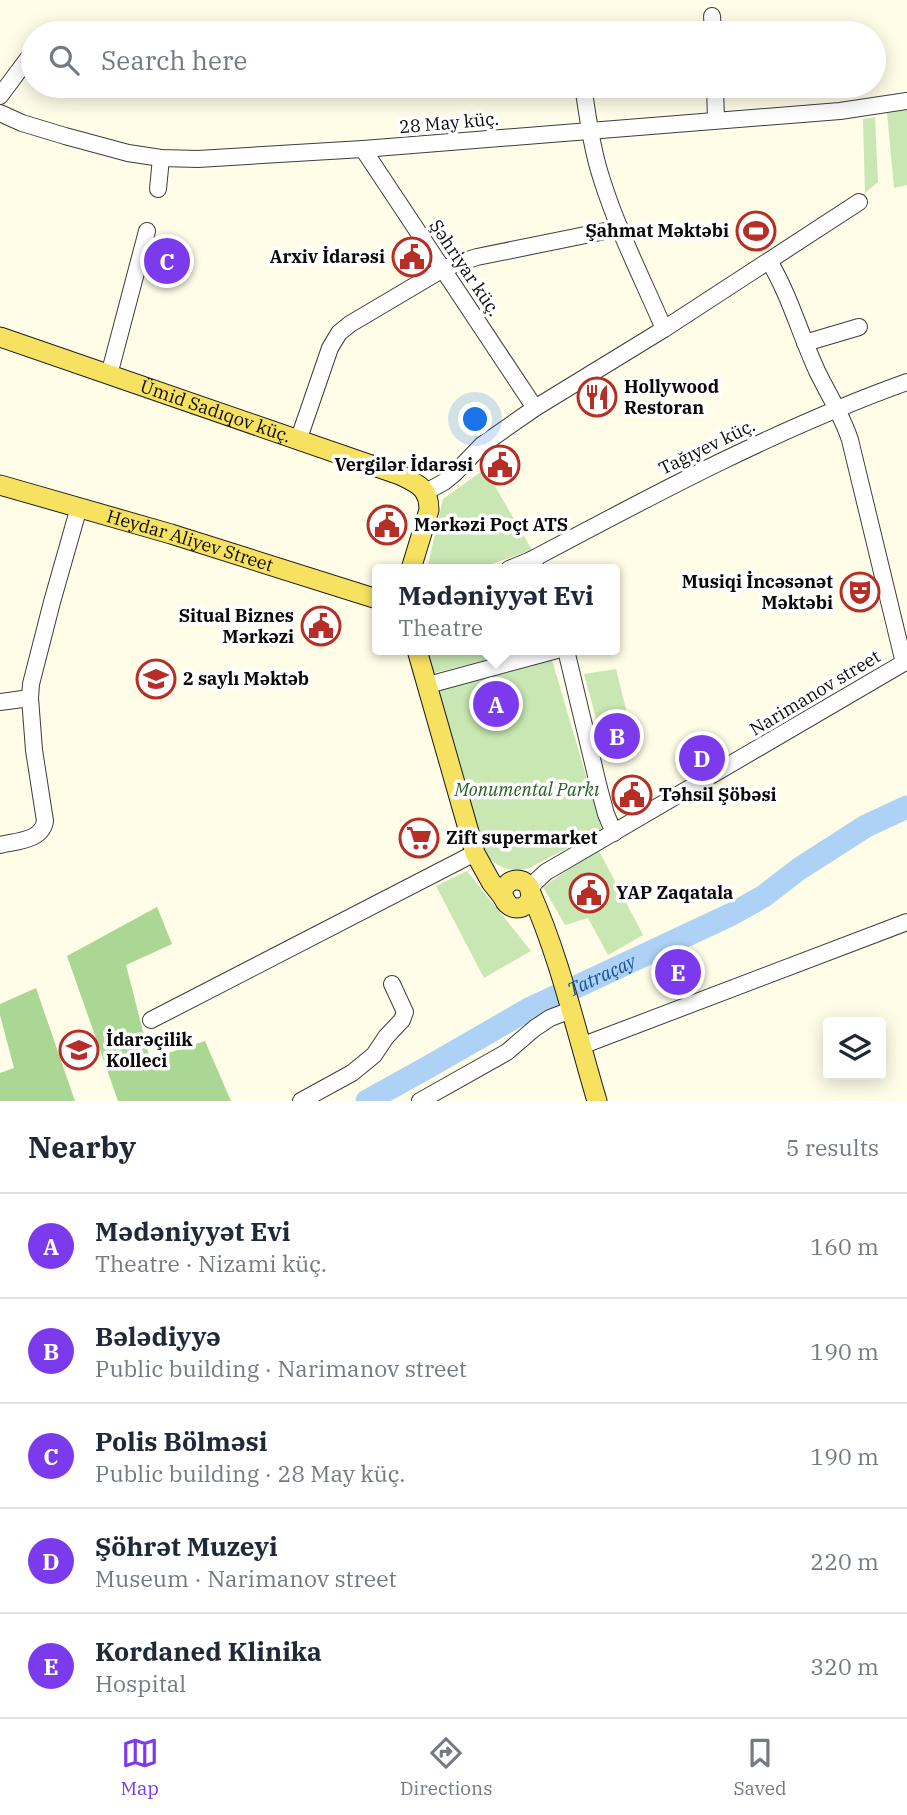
<!DOCTYPE html>
<meta charset="utf-8">
<style>
body{margin:0;font-family:"IBM Plex Serif",serif;background:#f6f6f7;color:#1f2937}
.controls{position:absolute;right:21px;bottom:21px;display:grid;overflow:hidden;border-radius:7px;box-shadow:0 4px 18px #0003}
.controls button{width:63px;height:63px;display:grid;place-items:center;padding:0;border:0;border-bottom:2px solid #e0e1e3;background:#fff;color:#1f2937;font:35px sans-serif}
.you{position:absolute;left:476px;top:420px;width:24px;height:24px;margin:-18px;border:5px solid #fff;border-radius:50%;background:#1a73e8;box-shadow:0 0 0 10px #1a73e833}
.badge{display:grid;place-items:center;width:46px;height:46px;border-radius:50%;background:#7c3aed;color:#fff;font-size:23px;font-weight:700}
.pin{position:absolute;translate:-50% -50%;border:4px solid #fff;box-shadow:0 2px 7px #0006}
.popup{position:absolute;left:372px;top:564px;width:248px;height:91px;box-sizing:border-box;display:grid;place-content:center;border-radius:7px;background:#fff;filter:drop-shadow(0 2px 5px #0005);font-size:23px;white-space:nowrap;color:#747a83}
.popup b{font-size:26px;color:#1f2937}
.popup::after{content:'';position:absolute;left:50%;top:100%;margin-left:-14px;border:14px solid transparent;border-top-color:#fff}
.list{margin:0;padding:0;list-style:none}
h2{display:flex;justify-content:space-between;align-items:center;height:91px;margin:0;padding:0 28px;font-size:30px}
h2 small{font-size:23px;font-weight:400;color:#747a83}
.list li{display:grid;grid-template-columns:46px 1fr auto;gap:21px;align-items:center;box-sizing:border-box;height:105px;padding:0 28px;border-top:2px solid #e0e1e3}
.list b{display:block;font-size:26px;white-space:nowrap}
.list p{margin:0;font-size:23px;white-space:nowrap;color:#747a83}
.list em{font-size:23px;font-style:normal;color:#747a83}
.icon{flex:none;width:38px;height:38px;fill:none;stroke:currentColor;stroke-width:2;stroke-linecap:round;stroke-linejoin:round}
.map{position:relative;flex:none;width:907px;height:1101px;overflow:hidden}
.search{position:absolute;background:#fff;box-shadow:0 4px 18px #0003;left:21px;right:21px;top:21px;height:77px;display:flex;align-items:center;gap:18px;box-sizing:border-box;padding:0 24px;border-radius:38px;color:#747a83;font-size:26px}
.sheet{height:616px;background:#fff}
nav{display:flex;justify-content:space-around;align-items:center;box-sizing:border-box;height:98px;border-top:2px solid #e0e1e3;background:#fff;font-size:19px;color:#747a83}
nav a{display:grid;justify-items:center;gap:4px}
nav .on{color:#7c3aed}
.map>svg:first-child{display:block}
.green{fill:#c8e7b3}
.forest{fill:#aad793}
.lines{fill:none;stroke-linecap:round;stroke-linejoin:round}
.river{stroke:#add2f5;stroke-width:23}
.minor-casing{stroke:#3d3d3d;stroke-width:18}
.major-casing{stroke:#1b1b1b;stroke-width:21}
.minor{stroke:#fff;stroke-width:16}
.major{stroke:#f6e160;stroke-width:19}
.labels{text-anchor:middle;stroke-width:7;stroke-linejoin:round;paint-order:stroke}
.street-label{font-size:18px;fill:#0a0a0a;stroke:#fff}
.poi-label{font-size:18px;font-weight:bold;fill:#0a0a0a;stroke:#fff;text-anchor:start}
.park-label{font-size:18px;font-style:italic;fill:#245f1d;stroke:#fff}
.water-label{font-size:19px;font-style:italic;fill:#175298;stroke:#fff}
</style>
<div class="map">
<svg width="907" height="1101" viewBox="0 0 907 1101">
<rect width="100%" height="100%" fill="#fffde7"/>
<g class="green">
<path d="M907,109V185L894,188L887,113Z"/>
<path d="M875,117L878,182L865,193L863,119Z"/>
<path d="M485,469L532,550L477,569H427L443,499Z"/>
<path d="M428,650H527L434,673Z"/>
<path d="M552,660L602,830L529,868C510,874 495,866 482,851L437,691Z"/>
<path d="M616,669L627,713L597,722L584,674Z"/>
<path d="M598,849L643,935L608,955L588,918L565,925L543,887Z"/>
<path d="M467,871L531,951L484,978L436,886Z"/>
</g>
<g class="forest">
<path d="M157,907L172,944L126,965L150,1059L205,1041L231,1101H118L67,956Z"/>
<path d="M36,988L75,1101H0V1073L14,1068L0,1015V1004Z"/>
</g>
<g class="lines">
<path class="river" id="s1" d="M367,1101L430,1066L529,1009L732,914L764,896L799,869L866,826L907,807"/>
<defs>
<g id="minor">
<path d="M712,16L713,33"/>
<path d="M583,86C588,118 592,150 602,180C618,231 643,280 664,329"/>
<path d="M715,86L716,120"/>
<path d="M0,96L29,57L33,55"/>
<path d="M0,113L22,123L65,136L128,153L161,158L198,159L363,149L840,111L907,101"/>
<path d="M363,149L535,408"/>
<path d="M158,189L161,158"/>
<path d="M769,261C790,296 800,334 817,371C828,394 842,415 850,440L904,663"/>
<path d="M805,343L859,327"/>
<path d="M109,375L147,231"/>
<path d="M298,441L330,348L339,333L350,324L443,269L458,263L477,257L620,228"/>
<path d="M426,492L444,482L454,474L482,445L535,408L664,329L859,202"/>
<path d="M531,560C653,495 776,429 907,382"/>
<path d="M509,569L531,560L536,568"/>
<path d="M566,650L599,788L606,814L614,833"/>
<path d="M428,685L557,650"/>
<path d="M0,702L30,698"/>
<path d="M0,845C16,841 42,841 45,821L34,750L30,698L31,684L52,602L79,507"/>
<path d="M530,891L535,882L546,872L907,661"/>
<path d="M151,1020L475,853"/>
<path d="M581,1046L907,922"/>
<path d="M301,1101L352,1073L374,1055L386,1037L402,1020L405,1012L392,984"/>
<path d="M420,1101L507,1052L535,1028L550,1018L571,1010"/>
</g>
<g id="major">
<path id="s2" d="M0,337L400,475C418,484 429,488 429,510L411,569"/>
<path id="s3" d="M0,485L171,534L377,599"/>
<path d="M417,650L475,853L491,882L506,901"/>
<circle cx="517" cy="894" r="14"/>
<path d="M530,891C560,958 576,1031 597,1101"/>
</g>
</defs>
<use href="#minor" class="minor-casing"/>
<use href="#major" class="major-casing"/>
<use href="#minor" class="minor"/>
<use href="#major" class="major"/>
</g>
<defs>
<symbol id="stadium-ring" viewBox="-11 -11 22 22"><circle r="9.5" fill="#fff" stroke="#b62e26" stroke-width="1.5"/><path d="M0-5a6.5 5 0 1 0 0 10a6.5 5 0 1 0 0-10ZM-3.5-1.8h7v3.6h-7Z" fill="#b62e26"/></symbol>
<symbol id="civic-ring" viewBox="-11 -11 22 22"><circle r="9.5" fill="#fff" stroke="#b62e26" stroke-width="1.5"/><path d="M-.6-6.5H3V-4.5H.6V-3L4-1V1h2V6H-6V1h2V-1L-.6-3ZM-1.2 2.5V6h2.4V2.5Z" fill="#b62e26"/></symbol>
<symbol id="restaurant-ring" viewBox="-11 -11 22 22"><circle r="9.5" fill="#fff" stroke="#b62e26" stroke-width="1.5"/><path d="M-5-6h1v4h1v-4h1v4h1v-4h1v5L-1.5 .5V6h-2V.5L-5-1ZM5-6V6H3V1.5H1.5Q1.5-4 5-6Z" fill="#b62e26"/></symbol>
<symbol id="theatre-ring" viewBox="-11 -11 22 22"><circle r="9.5" fill="#fff" stroke="#b62e26" stroke-width="1.5"/><path d="M-5-5.5Q0-4 5-5.5V0Q5 5 0 6Q-5 5-5 0ZM-3.3-2.5H-1v1.5H-3.3ZM1-2.5H3.3v1.5H1ZM-2.8 1Q0 5.5 2.8 1Z" fill="#b62e26"/></symbol>
<symbol id="school-ring" viewBox="-11 -11 22 22"><circle r="9.5" fill="#fff" stroke="#b62e26" stroke-width="1.5"/><path d="M0-5L7-2L0 1L-7-2ZM-4 1L0 2.5L4 1V4Q0 6-4 4Z" fill="#b62e26"/></symbol>
<symbol id="supermarket-ring" viewBox="-11 -11 22 22"><circle r="9.5" fill="#fff" stroke="#b62e26" stroke-width="1.5"/><path d="M-6-5.5h2.5l.6 2H6L4.5 2H-2.5L-4.4-4H-6ZM-1.5 3.2a1.3 1.3 0 1 0 .1 0ZM3 3.2a1.3 1.3 0 1 0 .1 0Z" fill="#b62e26"/></symbol>
<symbol id="university-ring" viewBox="-11 -11 22 22"><circle r="9.5" fill="#fff" stroke="#b62e26" stroke-width="1.5"/><path d="M0-5L7-2L0 1L-7-2ZM-4 1L0 2.5L4 1V4Q0 6-4 4Z" fill="#b62e26"/></symbol>
</defs>
<g fill-rule="evenodd">
<use href="#stadium-ring" x="734" y="209" width="44" height="44"/>
<use href="#civic-ring" x="390" y="235" width="44" height="44"/>
<use href="#restaurant-ring" x="575" y="375" width="44" height="44"/>
<use href="#civic-ring" x="478" y="443" width="44" height="44"/>
<use href="#civic-ring" x="365" y="503" width="44" height="44"/>
<use href="#theatre-ring" x="838" y="570" width="44" height="44"/>
<use href="#civic-ring" x="299" y="604" width="44" height="44"/>
<use href="#school-ring" x="134" y="657" width="44" height="44"/>
<use href="#civic-ring" x="610" y="773" width="44" height="44"/>
<use href="#supermarket-ring" x="397" y="816" width="44" height="44"/>
<use href="#civic-ring" x="567" y="871" width="44" height="44"/>
<use href="#university-ring" x="57" y="1028" width="44" height="44"/>
</g>
<g class="labels">
<g class="street-label">
<text transform="translate(449 123) rotate(-5)" y="6">28 May küç.</text>
<text transform="translate(465 268) rotate(56)" y="6">Şəhriyar küç.</text>
<text dy="6" stroke="none"><textPath href="#s2" startOffset="228">Ümid Sadıqov küç.</textPath></text>
<text transform="translate(707 447) rotate(-26)" y="6">Tağıyev küç.</text>
<text dy="6" stroke="none"><textPath href="#s3" startOffset="198">Heydar Aliyev Street</textPath></text>
<text transform="translate(815 693) rotate(-31)" y="6">Narimanov street</text>
</g>
<g class="poi-label">
<text x="729" y="237" text-anchor="end">Şahmat Məktəbi</text>
<text x="385" y="263" text-anchor="end">Arxiv İdarəsi</text>
<text x="624" y="393">Hollywood<tspan x="624" dy="21">Restoran</tspan></text>
<text x="473" y="471" text-anchor="end">Vergilər İdarəsi</text>
<text x="414" y="531">Mərkəzi Poçt ATS</text>
<text x="833" y="588" text-anchor="end">Musiqi İncəsənət<tspan x="833" dy="21">Məktəbi</tspan></text>
<text x="294" y="622" text-anchor="end">Situal Biznes<tspan x="294" dy="21">Mərkəzi</tspan></text>
<text x="183" y="685">2 saylı Məktəb</text>
<text x="659" y="801">Təhsil Şöbəsi</text>
<text x="446" y="844">Zift supermarket</text>
<text x="616" y="899">YAP Zaqatala</text>
<text x="106" y="1046">İdarəçilik<tspan x="106" dy="21">Kolleci</tspan></text>
</g>
<g class="park-label">
<text x="527" y="796">Monumental Parkı</text>
</g>
<g class="water-label">
<text dy="7" stroke="none"><textPath href="#s1" startOffset="266">Tatraçay</textPath></text>
</g>
</g>
</svg>
<div class="controls">
<button><svg class="icon" aria-label="layers" viewBox="0 0 24 24"><path d="M12 4l9 5-9 5-9-5zM3 14l9 5 9-5"/></svg></button>
</div>
<div class="you"></div>
<div class="pin badge" style="left:496px;top:704px">A</div>
<div class="popup"><b>Mədəniyyət Evi</b>Theatre</div>
<div class="pin badge" style="left:617px;top:736px">B</div>
<div class="pin badge" style="left:167px;top:261px">C</div>
<div class="pin badge" style="left:702px;top:758px">D</div>
<div class="pin badge" style="left:678px;top:972px">E</div>
<div class="search"><svg class="icon" aria-label="search" viewBox="0 0 24 24"><circle cx="10" cy="10" r="6"/><path d="M15 15l6 6"/></svg>Search here</div>
</div>
<section class="sheet">
<h2>Nearby<small>5 results</small></h2>
<ul class="list">
<li><span class="badge">A</span><div><b>Mədəniyyət Evi</b><p>Theatre · Nizami küç.</p></div><em>160 m</em></li>
<li><span class="badge">B</span><div><b>Bələdiyyə</b><p>Public building · Narimanov street</p></div><em>190 m</em></li>
<li><span class="badge">C</span><div><b>Polis Bölməsi</b><p>Public building · 28 May küç.</p></div><em>190 m</em></li>
<li><span class="badge">D</span><div><b>Şöhrət Muzeyi</b><p>Museum · Narimanov street</p></div><em>220 m</em></li>
<li><span class="badge">E</span><div><b>Kordaned Klinika</b><p>Hospital</p></div><em>320 m</em></li>
</ul>
</section>
<nav>
<a class="on"><svg class="icon" aria-label="map" viewBox="0 0 24 24"><path d="M3 6l6-2 6 2 6-2v14l-6 2-6-2-6 2zM9 4v14M15 6v14"/></svg>Map</a>
<a><svg class="icon" aria-label="directions" viewBox="0 0 24 24"><path d="M12 3l9 9-9 9-9-9zM9 14v-3h6M13 9l2 2-2 2"/></svg>Directions</a>
<a><svg class="icon" aria-label="saved" viewBox="0 0 24 24"><path d="M7 4h10v16l-5-4-5 4z"/></svg>Saved</a>
</nav>
